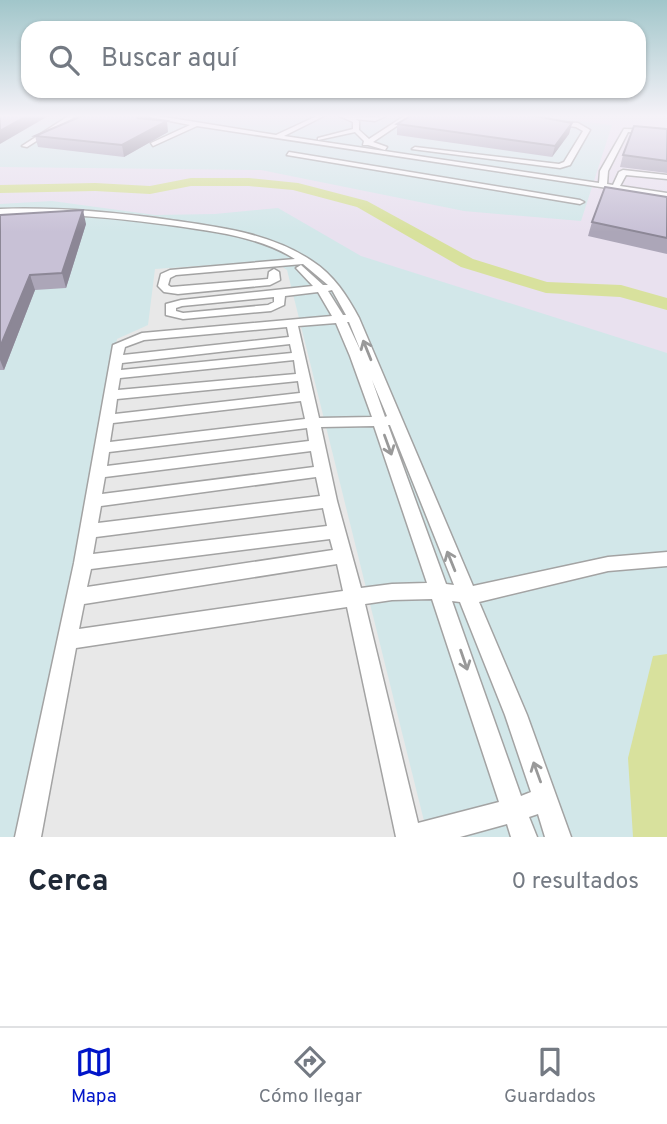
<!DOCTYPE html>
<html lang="es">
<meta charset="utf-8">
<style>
body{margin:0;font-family:Overpass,sans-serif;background:#f2f2f3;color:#1f2937}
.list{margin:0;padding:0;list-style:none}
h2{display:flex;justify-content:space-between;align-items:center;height:91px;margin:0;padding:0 28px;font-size:30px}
h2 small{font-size:23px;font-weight:400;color:#747a83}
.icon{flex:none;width:38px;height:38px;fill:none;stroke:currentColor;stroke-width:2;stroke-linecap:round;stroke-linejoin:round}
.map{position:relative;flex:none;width:667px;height:837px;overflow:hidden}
.search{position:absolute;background:#fff;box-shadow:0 2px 5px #0004;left:21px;right:21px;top:21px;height:77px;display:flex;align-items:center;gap:18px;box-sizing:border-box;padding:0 24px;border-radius:21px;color:#747a83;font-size:26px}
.sheet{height:189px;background:#fff}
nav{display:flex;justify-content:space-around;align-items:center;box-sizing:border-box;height:98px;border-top:2px solid #e0e1e3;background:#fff;font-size:19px;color:#747a83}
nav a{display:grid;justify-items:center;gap:4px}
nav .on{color:#0014c9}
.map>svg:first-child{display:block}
.industrial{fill:#d2e7e9}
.parking{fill:#e8e8e8}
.water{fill:#d8e19d}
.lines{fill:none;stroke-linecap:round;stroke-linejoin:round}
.river{fill:#d8e19d;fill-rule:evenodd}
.minor-casing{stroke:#a3a3a3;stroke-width:3}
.minor{fill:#fff;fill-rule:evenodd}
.wall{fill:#aca6b8}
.shaded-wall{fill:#8c8796}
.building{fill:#c8c1d6;stroke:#8c8796;stroke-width:2}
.oneway{stroke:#999}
</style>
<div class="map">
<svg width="667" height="837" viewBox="0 0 667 837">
<rect width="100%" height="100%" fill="#e9e1ef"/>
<g class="industrial">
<path d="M0,115H367L388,118L395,115H528L612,125L581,221L464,211L261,170L0,167Z"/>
<path d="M52,201L155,215L215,214L278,208L361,256L667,353V837H0V204Z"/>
</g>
<path class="parking" d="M274,261L287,270L428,837H32L117,339L148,325L155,269Z"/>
<path class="water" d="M667,654V837H633L628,758L653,656Z"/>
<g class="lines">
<path class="river" d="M191,178H249L298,183L367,201L473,259L547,282L621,285L667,298V310L620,297L546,293L461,267L357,207L293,190L249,186H191L150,194L95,191L0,193V185L95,183L150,186Z"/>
<defs>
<g id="minor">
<path d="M70,115H77L27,147L22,146Z"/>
<path d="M140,115H152L276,135L319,115H326L284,136L599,183L600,171L624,129L667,130V134L628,132L608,171L607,184L613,185L619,172L623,170L667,175V179L626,175L620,186L667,193V197L197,126L153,146L151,143L190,125Z"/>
<path d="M337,115L374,117L388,115L375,121L355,119L359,121V130L369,139L406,115H413L373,142L387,147L385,150L368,145H363L364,141L355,132L318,140V138L353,129V122Z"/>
<path d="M551,121L578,123L590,130L570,165L560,168L412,149L415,147L559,164L564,162L583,131L576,127L551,123Z"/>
<path d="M289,152L580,200L584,202L580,204L287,155Z"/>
<path d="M0,209C57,207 113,212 170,220C219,227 270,233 312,261C334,275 347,296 359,318L473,586L608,557L667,552V566L608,571L479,602L527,715L571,837H545L538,814L529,817L537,837H511L507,824L460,837H396L347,607L76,648L41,837H15L74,563L113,345L142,333L332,316L318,292L285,296L284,305L271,311L183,319L166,315V304L181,300L313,286L296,268L301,265L323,285H328L303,264L176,275L170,278L168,285L171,287L268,279L269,272L274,269L279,272L280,280L270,285L178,294L164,292L158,286L161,274L170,270L295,259C260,237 217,232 177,226C118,218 60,212 0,215ZM332,290L346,315H343L328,291ZM274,297V302L268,305L183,313L176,311V308L182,306ZM347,322H349L362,354ZM336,323L350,356L372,417L319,418L298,326ZM287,327L289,337L123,355L125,347L144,340ZM290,344L292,353L121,370L122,363ZM294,360L296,374L118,390L120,378ZM372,380L387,416L385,417ZM298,381L300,393L115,414L117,399ZM301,401L305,419L110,442L113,423ZM388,425H390L454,585L446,584ZM374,426L427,583L392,584L361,588L337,501L321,427ZM307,428L309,441L107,466L109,452ZM311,451L314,467L102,494L105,477ZM316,477L320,496L98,523L101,506ZM323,508L327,526L93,554L96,537ZM330,539L333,550L87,587L91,569ZM337,564L343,591L79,629L84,604ZM432,599L499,802L418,823L365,604L392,600ZM452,601L460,602L505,715L531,792L521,796Z"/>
</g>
</defs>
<use href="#minor" class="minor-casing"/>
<use href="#minor" class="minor"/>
</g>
<g class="wall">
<path d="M507,115L572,123L569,134L552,157L397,135V124Z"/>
<path d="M150,120L168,132L124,157L38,147L35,136Z"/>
<path d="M667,129V173L620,167L623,155Z"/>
<path d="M667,197V254L588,236L592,222Z"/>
<path d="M0,215L86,224L66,288L35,290L4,370H0Z"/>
</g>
<g class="shaded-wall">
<path d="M29,115H50L0,144V131Z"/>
<path d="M144,115H150L151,122L137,118Z"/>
<path d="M167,121L168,132L124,157L122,145Z"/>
<path d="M572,123L569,134L552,157L555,146Z"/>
<path d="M83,210L86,224L66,288L62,273Z"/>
<path d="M30,275L35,290L4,370L0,360V347Z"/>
</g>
<g class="building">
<path d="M0,115H29L0,131Z"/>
<path d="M84,115H144L137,118L167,121L122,145L35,136Z"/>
<path d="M412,115H505L512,116L513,115H530L572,123L555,146L397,124Z"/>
<path d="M634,126L667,129V161L623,155Z"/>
<path d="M605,187L667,197V238L592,222Z"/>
<path d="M83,210L62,273L30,275L0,347V215Z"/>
</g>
<defs><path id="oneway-shaft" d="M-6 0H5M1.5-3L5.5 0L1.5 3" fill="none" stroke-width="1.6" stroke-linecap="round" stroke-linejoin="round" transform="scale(1.75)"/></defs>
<g class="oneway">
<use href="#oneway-shaft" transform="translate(367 350) rotate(-112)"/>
<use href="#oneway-shaft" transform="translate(388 445) rotate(70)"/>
<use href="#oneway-shaft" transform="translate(451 561) rotate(-112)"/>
<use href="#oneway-shaft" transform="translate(464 660) rotate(71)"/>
<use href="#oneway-shaft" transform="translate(537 772) rotate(-110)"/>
</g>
<linearGradient id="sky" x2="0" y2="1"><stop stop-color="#a1c6ca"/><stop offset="0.5" stop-color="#f5f2f8"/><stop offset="1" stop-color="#f5f2f8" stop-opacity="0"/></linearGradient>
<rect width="667" height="232" fill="url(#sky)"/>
</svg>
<div class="search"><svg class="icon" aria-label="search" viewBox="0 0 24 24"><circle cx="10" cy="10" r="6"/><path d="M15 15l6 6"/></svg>Buscar aquí</div>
</div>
<section class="sheet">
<h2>Cerca<small>0 resultados</small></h2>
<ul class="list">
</ul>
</section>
<nav>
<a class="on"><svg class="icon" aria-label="map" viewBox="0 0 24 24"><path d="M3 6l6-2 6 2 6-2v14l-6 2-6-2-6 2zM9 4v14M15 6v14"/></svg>Mapa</a>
<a><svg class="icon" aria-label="directions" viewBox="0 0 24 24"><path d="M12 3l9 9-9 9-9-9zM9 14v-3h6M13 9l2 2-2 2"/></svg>Cómo llegar</a>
<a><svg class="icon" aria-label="saved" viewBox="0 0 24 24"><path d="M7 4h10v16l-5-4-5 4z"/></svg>Guardados</a>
</nav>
